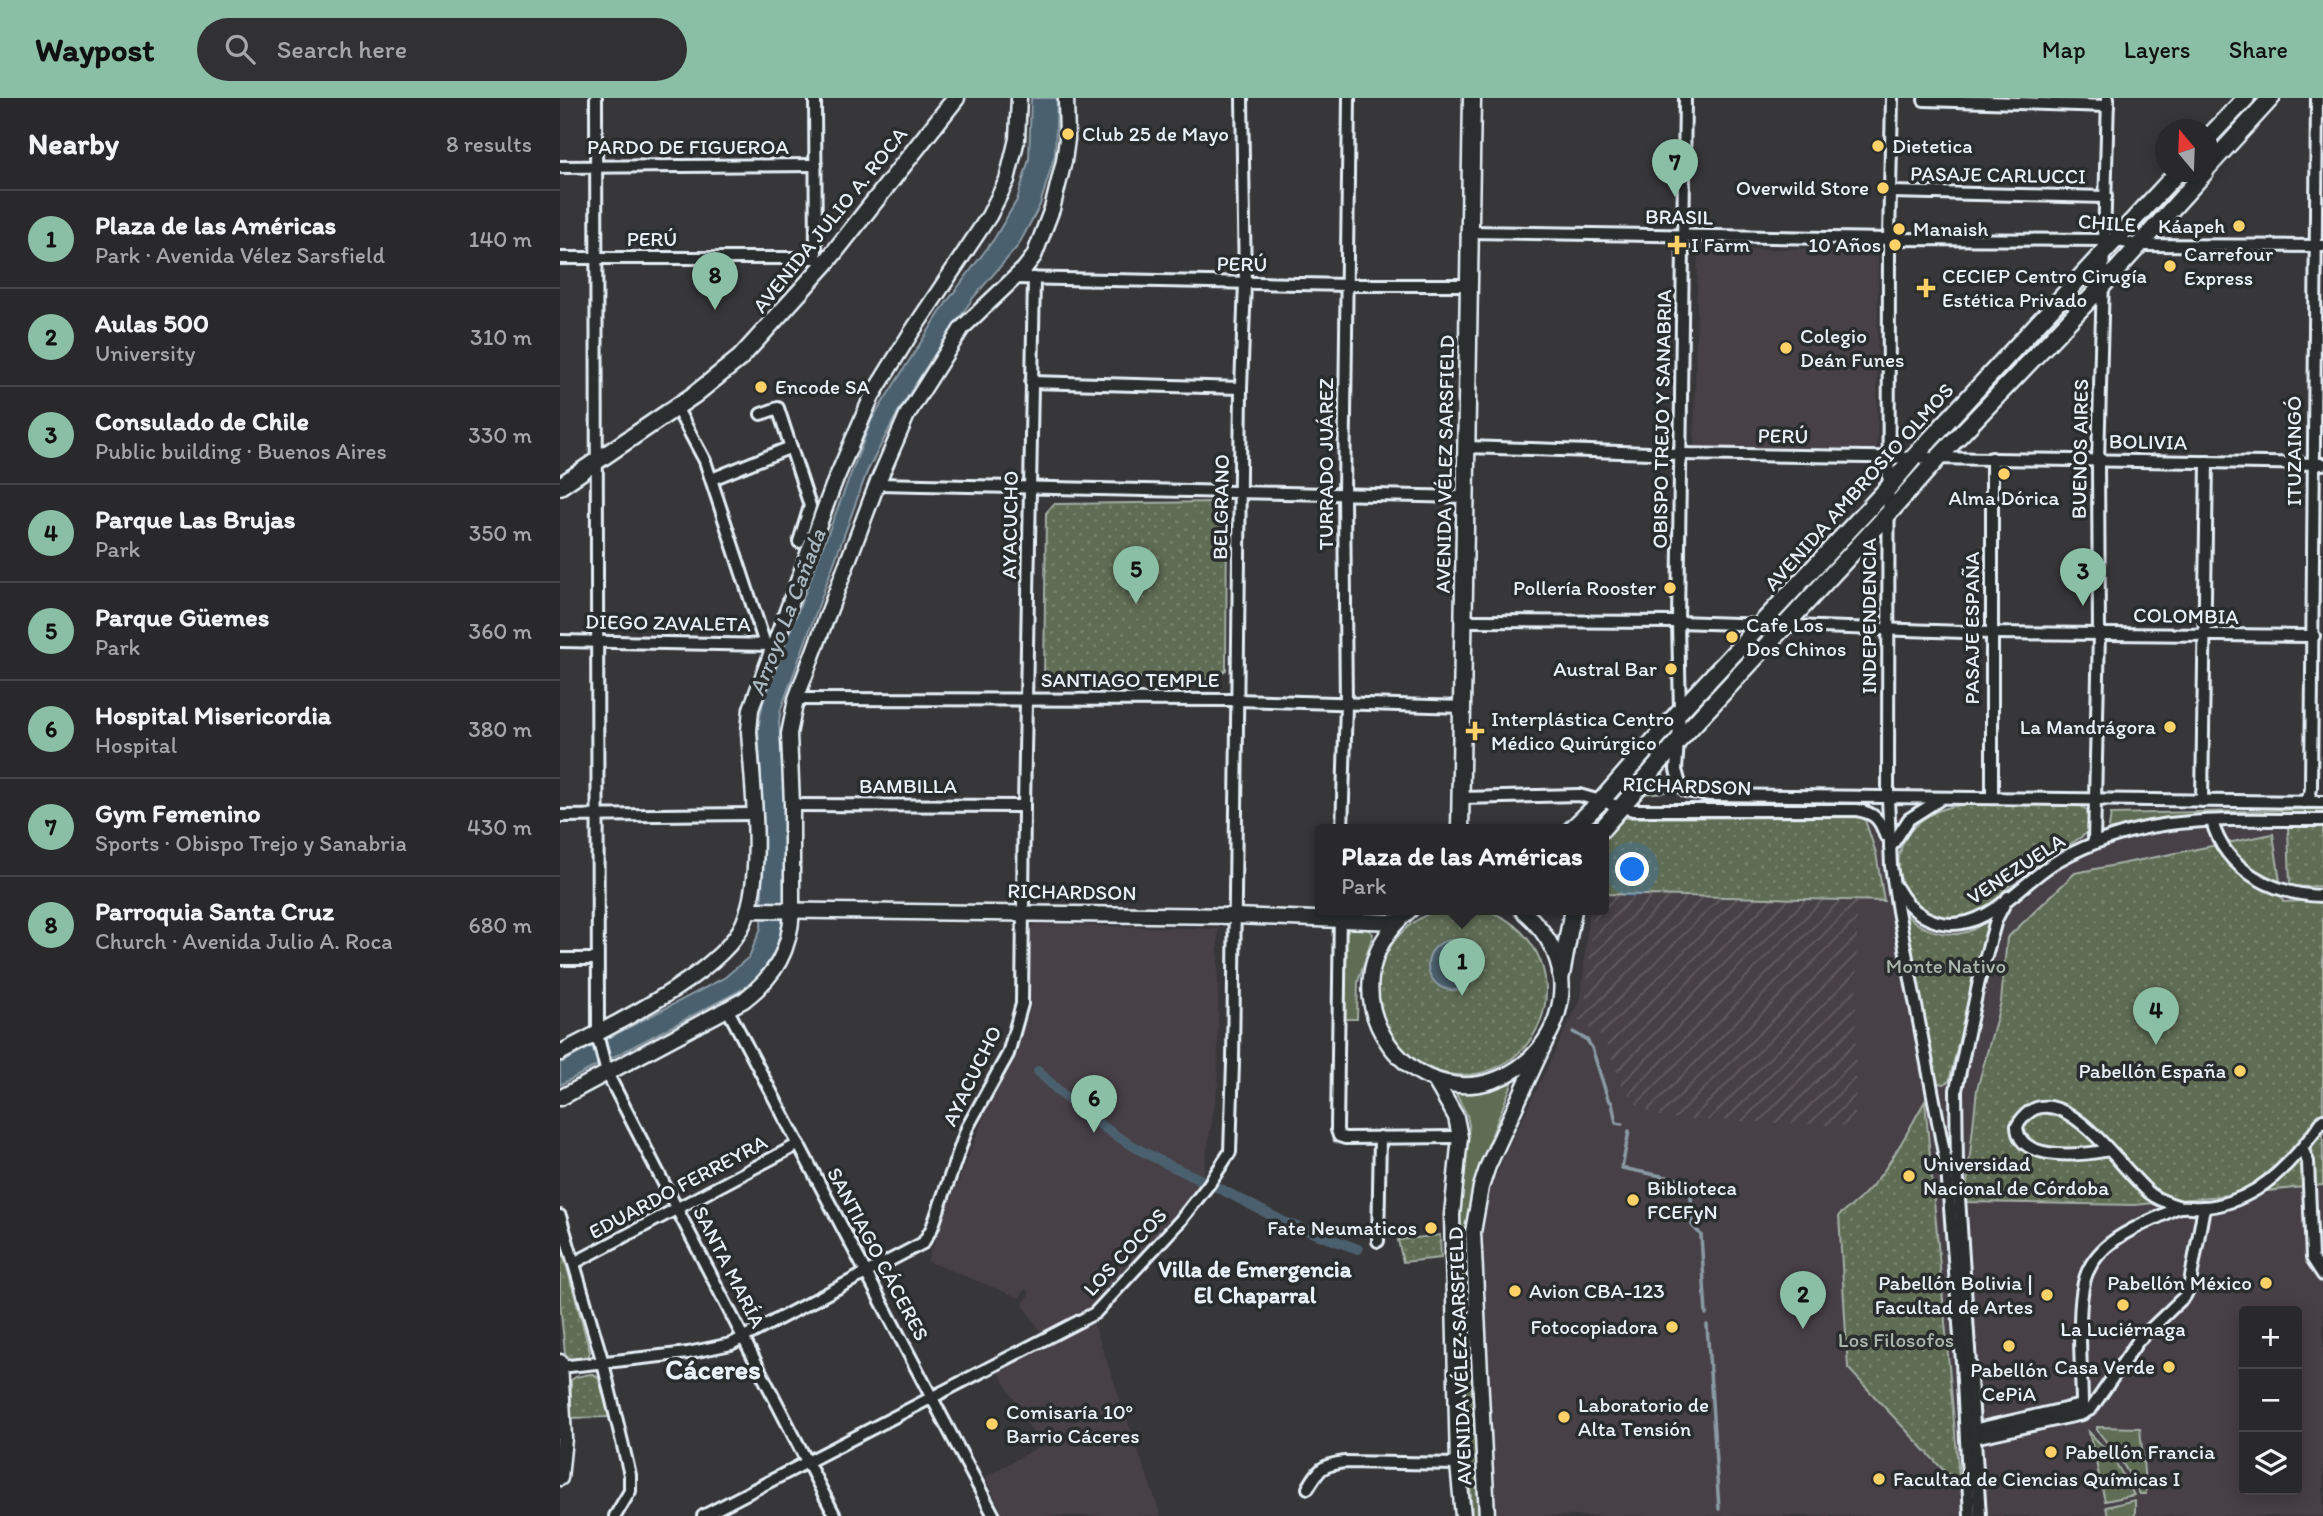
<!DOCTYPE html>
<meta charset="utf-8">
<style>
body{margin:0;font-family:Itim,sans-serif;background:#313033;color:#f1f3f6}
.controls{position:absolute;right:21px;bottom:21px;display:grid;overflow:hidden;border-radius:7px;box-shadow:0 4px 18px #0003}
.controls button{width:63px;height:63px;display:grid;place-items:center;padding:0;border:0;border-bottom:2px solid #454447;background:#29282b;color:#f1f3f6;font:35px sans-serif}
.compass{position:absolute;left:1595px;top:21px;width:63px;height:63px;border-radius:50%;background:#29282b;box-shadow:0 4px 18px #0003;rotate:341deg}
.you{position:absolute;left:1073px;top:772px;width:24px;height:24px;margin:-18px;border:5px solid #fff;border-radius:50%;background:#1a73e8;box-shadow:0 0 0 10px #1a73e833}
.badge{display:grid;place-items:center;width:46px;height:46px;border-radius:50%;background:#8abfa5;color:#111;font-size:23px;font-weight:700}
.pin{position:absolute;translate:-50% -58px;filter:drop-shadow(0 2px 4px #0008)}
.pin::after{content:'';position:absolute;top:37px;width:24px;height:21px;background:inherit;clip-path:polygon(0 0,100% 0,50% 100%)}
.popup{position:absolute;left:755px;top:726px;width:294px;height:91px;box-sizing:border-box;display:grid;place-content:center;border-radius:7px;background:#29282b;filter:drop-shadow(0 2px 5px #0005);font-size:23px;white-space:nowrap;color:#a5a6a9}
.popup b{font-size:26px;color:#f1f3f6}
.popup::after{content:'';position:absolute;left:50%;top:100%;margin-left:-14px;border:14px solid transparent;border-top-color:#29282b}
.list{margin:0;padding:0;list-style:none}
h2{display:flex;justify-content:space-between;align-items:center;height:91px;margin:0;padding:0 28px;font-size:30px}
h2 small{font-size:23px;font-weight:400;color:#a5a6a9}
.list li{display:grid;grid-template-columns:46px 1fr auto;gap:21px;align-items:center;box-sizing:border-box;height:98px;padding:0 28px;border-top:2px solid #454447}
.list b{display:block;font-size:26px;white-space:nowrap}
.list p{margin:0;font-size:23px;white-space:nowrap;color:#a5a6a9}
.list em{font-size:23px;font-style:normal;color:#a5a6a9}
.icon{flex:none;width:38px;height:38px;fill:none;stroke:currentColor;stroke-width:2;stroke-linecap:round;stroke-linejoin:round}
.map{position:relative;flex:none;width:1763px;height:1418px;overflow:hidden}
header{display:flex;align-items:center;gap:42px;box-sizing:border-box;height:98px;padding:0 35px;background:#8abfa5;color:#111}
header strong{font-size:33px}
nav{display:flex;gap:38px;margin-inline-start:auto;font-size:24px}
.search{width:490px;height:63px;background:#313033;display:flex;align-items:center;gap:18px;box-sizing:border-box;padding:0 24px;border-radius:38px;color:#a5a6a9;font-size:26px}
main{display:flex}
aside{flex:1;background:#29282b}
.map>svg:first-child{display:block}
.built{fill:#474146;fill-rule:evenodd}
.industrial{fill:url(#industrial-furrows)}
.grass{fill:#606d54;stroke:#a4afa6;stroke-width:2}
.park{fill:url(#park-dots);stroke:#a4afa6;stroke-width:2}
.water{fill:#4b606e;stroke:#8a9aa5;stroke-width:2}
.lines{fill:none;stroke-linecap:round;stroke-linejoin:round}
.stream{stroke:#8a9aa5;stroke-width:3.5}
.canal{stroke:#4b606e;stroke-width:10}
.street-casing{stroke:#e8f1f8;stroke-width:16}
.secondary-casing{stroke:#e8f1f8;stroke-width:19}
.primary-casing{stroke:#e8f1f8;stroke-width:21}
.street{stroke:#2a2d2e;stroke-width:10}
.secondary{stroke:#2a2d2e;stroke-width:14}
.primary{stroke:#2a2d2e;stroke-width:16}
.poi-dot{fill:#ffd166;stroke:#2a2d2e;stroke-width:2.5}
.labels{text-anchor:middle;stroke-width:7;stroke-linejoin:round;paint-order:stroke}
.poi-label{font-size:21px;fill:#e8f1f8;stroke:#2a2d2e;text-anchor:start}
.street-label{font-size:21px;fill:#e8f1f8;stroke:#2a2d2e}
.park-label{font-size:21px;fill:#abb6ae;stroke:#2a2d2e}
.water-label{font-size:23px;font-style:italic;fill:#a9b7c1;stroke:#2a2d2e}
.neighbourhood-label{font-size:23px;font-weight:bold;fill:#e8f1f8;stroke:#2a2d2e}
.district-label{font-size:28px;font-weight:bold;fill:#e8f1f8;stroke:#2a2d2e}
</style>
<header>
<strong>Waypost</strong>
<div class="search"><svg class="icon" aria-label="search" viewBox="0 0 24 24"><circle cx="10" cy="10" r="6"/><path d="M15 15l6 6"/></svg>Search here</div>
<nav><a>Map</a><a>Layers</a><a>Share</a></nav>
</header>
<main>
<aside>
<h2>Nearby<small>8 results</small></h2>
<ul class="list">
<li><span class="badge">1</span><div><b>Plaza de las Américas</b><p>Park · Avenida Vélez Sarsfield</p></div><em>140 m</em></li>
<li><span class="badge">2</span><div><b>Aulas 500</b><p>University</p></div><em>310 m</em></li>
<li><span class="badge">3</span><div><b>Consulado de Chile</b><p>Public building · Buenos Aires</p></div><em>330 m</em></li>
<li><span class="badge">4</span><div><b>Parque Las Brujas</b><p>Park</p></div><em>350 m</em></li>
<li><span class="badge">5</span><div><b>Parque Güemes</b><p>Park</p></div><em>360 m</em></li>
<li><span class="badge">6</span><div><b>Hospital Misericordia</b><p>Hospital</p></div><em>380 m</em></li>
<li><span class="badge">7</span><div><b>Gym Femenino</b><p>Sports · Obispo Trejo y Sanabria</p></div><em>430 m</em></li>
<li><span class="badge">8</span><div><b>Parroquia Santa Cruz</b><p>Church · Avenida Julio A. Roca</p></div><em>680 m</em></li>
</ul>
</aside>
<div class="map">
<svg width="1763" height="1418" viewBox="0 0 1763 1418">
<defs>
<pattern id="industrial-furrows" width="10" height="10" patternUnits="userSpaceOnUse" patternTransform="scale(1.75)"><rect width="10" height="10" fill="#474146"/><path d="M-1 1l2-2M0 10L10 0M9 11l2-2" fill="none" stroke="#625d61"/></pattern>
<pattern id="park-dots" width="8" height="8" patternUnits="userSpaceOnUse" patternTransform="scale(1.75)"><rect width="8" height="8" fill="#606d54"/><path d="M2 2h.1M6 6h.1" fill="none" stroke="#77826d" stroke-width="1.8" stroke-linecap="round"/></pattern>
</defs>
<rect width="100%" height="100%" fill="#373639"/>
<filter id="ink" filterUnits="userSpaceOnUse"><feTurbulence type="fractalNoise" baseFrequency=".0143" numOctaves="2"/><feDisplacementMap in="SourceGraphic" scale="14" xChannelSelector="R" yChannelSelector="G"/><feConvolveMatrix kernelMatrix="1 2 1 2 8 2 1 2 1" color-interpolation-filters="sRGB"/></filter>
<g filter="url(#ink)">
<g class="built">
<path d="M1318,150L1317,354L1134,348L1138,152Z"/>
<path d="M1522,713L1533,722L1547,745L1569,739L1613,731L1696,727H1763V1418H935L917,1148L928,1097L944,1059L1021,899L1029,812H1044V742L1064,720L1304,719ZM1684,1213H1737V1392H1684Z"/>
<path d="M476,826L658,831V986L641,1089L531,1210L481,1234L463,1207L470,1193L465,1191L460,1200L367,1163L426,1014L456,955L471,909L470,834L471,829Z"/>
<path d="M532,1221L601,1418H444L425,1379L480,1348L438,1273Z"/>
</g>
<path class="industrial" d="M1044,796L1297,803L1295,1028L1104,1020L1078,1008L1063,989L1044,940L1016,921L1026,899L1034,812H1044Z"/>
<g class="grass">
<path d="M1690,0H1706L1648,63L1647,46Z"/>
<path d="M1622,74H1638L1582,133L1576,129Z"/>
<path d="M1529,180L1534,185L1373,359L1367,355Z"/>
<path d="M1317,413L1320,417L1224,522L1218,517Z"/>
<path d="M1201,536L1205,539L1129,623L1125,616Z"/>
<path d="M1111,635L1115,638L1062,701L1056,697Z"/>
<path d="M1763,711V719C1694,720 1613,712 1548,736L1551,716Z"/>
<path d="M797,828L806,829L813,836L798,884L797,921H785L784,838L790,830Z"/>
<path d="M955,978C935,1031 909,1084 905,1142L922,1418H912L895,1140L909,1028L907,1017L896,996L927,991Z"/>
<path d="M1537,1329L1580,1330L1586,1396H1580L1562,1364L1537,1332Z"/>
<path d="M1529,1334L1552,1358L1574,1397L1545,1403Z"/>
<path d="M1575,1402V1418H1548L1546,1409Z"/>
</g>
<g class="park">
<path d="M655,404L667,415L666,572L654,581L484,579L486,415L494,406Z"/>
<path d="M1103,672L1105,694L1082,696Z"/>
<path d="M1447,706L1521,708L1527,712L1530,726L1527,735C1505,751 1480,762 1459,779C1444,791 1432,810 1413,816C1339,840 1305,739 1383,711C1403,704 1427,706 1447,706Z"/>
<path d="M1304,719L1316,755L1324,803L1044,796V742L1064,720Z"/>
<path d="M1728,728H1763V788L1738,789L1730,787Z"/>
<path d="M1713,736L1723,804L1763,802V1087L1575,1107L1405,1104L1417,991L1441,904L1447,840L1515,775Z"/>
<circle cx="902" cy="893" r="84"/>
<path d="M1344,815C1360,832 1389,842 1412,832C1418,829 1424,823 1430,818L1389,983L1384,986L1378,985L1376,981Z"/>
<path d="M1365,1003L1400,1390L1288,1270L1279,1117C1321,1090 1340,1046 1365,1003Z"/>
<path d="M880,1137L881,1160L843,1164L838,1142Z"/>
<path d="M0,1144L30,1254L28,1259L10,1261L5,1255L0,1204Z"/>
<path d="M30,1276H34L39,1281L49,1319L11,1320V1282L16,1279Z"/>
</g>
<g class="water">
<path d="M471,0H497L495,56L480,107L458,148L413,200L372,260L338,314L307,374L221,611L219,624L226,729L225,824L216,853L199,878L185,890L0,987V965L164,880L189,859L201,830L204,732L198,630L203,604L312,321L386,205L434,141L457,102L469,61Z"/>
<circle cx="893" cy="867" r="25"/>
</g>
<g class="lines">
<g class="stream">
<path d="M1013,934L1027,942L1032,950L1048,1001L1052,1005L1056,1025L1062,1026"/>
<path d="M1069,1033L1062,1070L1131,1084"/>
<path d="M1131,1095L1132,1127L1141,1137L1146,1216"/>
<path d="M1147,1227L1159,1411"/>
</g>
<g class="canal">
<path d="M478,973C531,1027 578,1055 647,1084"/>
<path d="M651,1086L724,1124L798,1151"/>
</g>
<defs>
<g id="street">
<path d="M36,0L38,940L47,975L275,1418"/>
<path d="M255,0L256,160"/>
<path d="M1125,0L1118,524L1120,613L1116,672L1120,686L1126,693L1150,697L1763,704"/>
<path d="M1332,0L1329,141L1328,700L1331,768L1338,813L1387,1071L1402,1264L1410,1418"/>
<path d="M1364,2L1548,8"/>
<path d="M0,69L256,67"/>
<path d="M1330,94L1546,99"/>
<path d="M909,134L1329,141L1554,142L1578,147L1763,148"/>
<path d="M0,160H256L265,166"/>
<path d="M455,180L788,187H908"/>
<path d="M471,284L681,290"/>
<path d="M116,309L145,363L205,546"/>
<path d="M201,316L218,310L250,408L239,444"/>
<path d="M907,349L1120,356L1763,366"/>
<path d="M152,381L231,349"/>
<path d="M317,386L906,399"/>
<path d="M904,523L1118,524L1432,535L1754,538"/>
<path d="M0,543L211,547"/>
<path d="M236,601L676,602L903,609"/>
<path d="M901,700L1019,697L1073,712H1297C1314,715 1320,721 1325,737"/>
<path d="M1432,700V360"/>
<path d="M1642,703L1647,364"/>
<path d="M1744,704L1750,696L1751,690L1757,0"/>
<path d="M232,707L464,708"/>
<path d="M0,718L193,716"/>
<path d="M1652,723C1665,773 1715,797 1763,798"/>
<path d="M782,732L786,607L784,396L789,0"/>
<path d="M1534,744L1539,536L1538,362L1548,0"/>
<path d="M1330,750L1349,721L1379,702"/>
<path d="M1337,790C1350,814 1374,830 1402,825C1437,820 1468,779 1499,762C1587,713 1667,723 1763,722"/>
<path d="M780,812L777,1032L779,1038L785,1040L900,1039"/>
<path d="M0,861H37"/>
<path d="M168,912L434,1418"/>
<path d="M1742,1050L1748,1064L1752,1160L1763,1177"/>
<path d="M1549,1052C1524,1057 1458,1065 1457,1028C1495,965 1562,1074 1591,1096C1600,1103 1611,1106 1621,1109"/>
<path d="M0,1118L43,1265L70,1377V1393L55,1418"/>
<path d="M818,1143L820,1039"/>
<path d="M14,1165L239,1046"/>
<path d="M0,1269L128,1255L171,1246L363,1145L372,1130L407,1030L448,956L462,906L464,708L474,180"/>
<path d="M1408,1333L1522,1307C1522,1274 1515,1204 1527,1175C1539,1146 1569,1132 1596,1120C1604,1117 1612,1111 1620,1109C1627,1108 1635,1110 1642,1109C1660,1109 1681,1101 1697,1091C1723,1074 1745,1048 1763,1022"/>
<path d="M1409,1341L1522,1316L1531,1311L1578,1243L1625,1198L1629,1190L1644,1109"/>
<path d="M748,1390C760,1370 762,1367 785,1364L898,1366"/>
<path d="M143,1418L535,1215L620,1123L649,1086L670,1054L673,965L681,290L685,185L682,0"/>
<path d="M1420,1418L1397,1069L1396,992L1419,883L1436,822L1448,799"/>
</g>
<g id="secondary">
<path d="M188,812L675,818L835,824"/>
<path d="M850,812C750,895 859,1036 958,970C981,954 995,933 1000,905C1007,868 990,836 962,812"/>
<path d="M0,955C49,929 164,874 184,824C205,774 192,686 189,633L191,611L273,388L312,298L349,238L429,118L447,82L457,41L459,0"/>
<path d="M874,981L896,1019L900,1039L892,1117L898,1366L903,1418"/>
<path d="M0,1000L184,902C216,877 230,853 232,812V707L229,636L236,601L317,386L347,317L402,230L464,171L474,158L492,111L504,63L507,41L506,0"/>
<path d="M0,1264L4,1340L0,1380"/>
<path d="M927,1418L913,1134L921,1089L928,1068L986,942"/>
</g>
<g id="primary">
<path d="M1647,41L1686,0"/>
<path d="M1647,70L1711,0"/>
<path d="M0,388L134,297L180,260L265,166L396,0"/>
<path d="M900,732L912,0"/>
<path d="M1011,732L1041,703L1120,613L1328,390L1354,359L1618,74"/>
<path d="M1041,732L1119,642L1328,416L1378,360L1544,186L1645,74"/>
<path d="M1001,877L1013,812"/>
</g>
</defs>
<use href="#street" class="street-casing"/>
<use href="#secondary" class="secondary-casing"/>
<use href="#primary" class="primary-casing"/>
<use href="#street" class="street"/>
<use href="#secondary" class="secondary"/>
<use href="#primary" class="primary"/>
</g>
</g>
<g class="poi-dot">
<circle cx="508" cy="36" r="7"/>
<circle cx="1318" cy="48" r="7"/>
<circle cx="1323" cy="90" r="7"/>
<circle cx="1679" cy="128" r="7"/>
<circle cx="1339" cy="131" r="7"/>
<path d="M1113.5 136.5h7v7h7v7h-7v7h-7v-7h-7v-7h7z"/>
<circle cx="1335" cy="147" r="7"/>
<circle cx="1610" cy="168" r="7"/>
<path d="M1362.5 179.5h7v7h7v7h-7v7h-7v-7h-7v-7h7z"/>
<circle cx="1226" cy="250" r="7"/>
<circle cx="201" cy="289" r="7"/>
<circle cx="1444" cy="376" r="7"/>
<circle cx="1110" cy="490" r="7"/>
<circle cx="1172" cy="539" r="7"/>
<circle cx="1111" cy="571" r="7"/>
<circle cx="1610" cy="629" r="7"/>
<path d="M911.5 622.5h7v7h7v7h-7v7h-7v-7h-7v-7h7z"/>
<circle cx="1680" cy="973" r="7"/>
<circle cx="1349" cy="1078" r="7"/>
<circle cx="1073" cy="1102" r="7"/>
<circle cx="871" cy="1130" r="7"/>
<circle cx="1706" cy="1185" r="7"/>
<circle cx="955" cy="1193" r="7"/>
<circle cx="1487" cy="1197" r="7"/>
<circle cx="1563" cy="1207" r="7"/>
<circle cx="1112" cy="1229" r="7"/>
<circle cx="1449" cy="1248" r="7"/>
<circle cx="1609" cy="1269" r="7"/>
<circle cx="1004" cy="1319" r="7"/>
<circle cx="432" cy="1326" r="7"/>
<circle cx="1491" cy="1354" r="7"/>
<circle cx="1319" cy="1381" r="7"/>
</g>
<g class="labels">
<g class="poi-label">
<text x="522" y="43">Club 25 de Mayo</text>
<text x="1332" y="55">Dietetica</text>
<text x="1309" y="97" text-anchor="end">Overwild Store</text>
<text x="1665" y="135" text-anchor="end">Káapeh</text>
<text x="1353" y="138">Manaish</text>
<text x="1131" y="154">I Farm</text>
<text x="1321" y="154" text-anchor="end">10 Años</text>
<text x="1624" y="163">Carrefour<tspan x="1624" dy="24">Express</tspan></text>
<text x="1382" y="185">CECIEP Centro Cirugía<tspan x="1382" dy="24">Estética Privado</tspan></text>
<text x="1240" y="245">Colegio<tspan x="1240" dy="24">Deán Funes</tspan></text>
<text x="215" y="296">Encode SA</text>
<text x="1444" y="407" text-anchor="middle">Alma Dórica</text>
<text x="1096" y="497" text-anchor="end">Pollería Rooster</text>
<text x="1186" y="534">Cafe Los<tspan x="1186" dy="24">Dos Chinos</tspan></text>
<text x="1097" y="578" text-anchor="end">Austral Bar</text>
<text x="931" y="628">Interplástica Centro<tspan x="931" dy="24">Médico Quirúrgico</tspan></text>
<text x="1596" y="636" text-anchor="end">La Mandrágora</text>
<text x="1666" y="980" text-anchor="end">Pabellón España</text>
<text x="1363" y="1073">Universidad<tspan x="1363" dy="24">Nacional de Córdoba</tspan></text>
<text x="1087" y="1097">Biblioteca<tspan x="1087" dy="24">FCEFyN</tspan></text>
<text x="857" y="1137" text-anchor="end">Fate Neumaticos</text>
<text x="1473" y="1192" text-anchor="end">Pabellón Bolivia |<tspan x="1473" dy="24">Facultad de Artes</tspan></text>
<text x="1692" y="1192" text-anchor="end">Pabellón México</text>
<text x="969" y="1200">Avion CBA-123</text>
<text x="1098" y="1236" text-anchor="end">Fotocopiadora</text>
<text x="1563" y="1238" text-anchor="middle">La Luciérnaga</text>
<text x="1595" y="1276" text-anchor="end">Casa Verde</text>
<text x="1449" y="1279" text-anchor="middle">Pabellón<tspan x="1449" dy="24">CePiA</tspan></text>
<text x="1018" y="1314">Laboratorio de<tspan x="1018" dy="24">Alta Tensión</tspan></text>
<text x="446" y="1321">Comisaría 10º<tspan x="446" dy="24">Barrio Cáceres</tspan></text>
<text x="1505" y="1361">Pabellón Francia</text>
<text x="1333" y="1388">Facultad de Ciencias Químicas I</text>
</g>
<g class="street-label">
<text x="128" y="56">PARDO DE FIGUEROA</text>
<text transform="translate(1438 77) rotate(1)" y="7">PASAJE CARLUCCI</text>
<text transform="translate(1119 119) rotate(1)" y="7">BRASIL</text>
<text transform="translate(270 122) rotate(-51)" y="7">AVENIDA JULIO A. ROCA</text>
<text transform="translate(1547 125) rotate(4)" y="7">CHILE</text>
<text x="92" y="148">PERÚ</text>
<text transform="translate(682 166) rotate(1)" y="7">PERÚ</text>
<text transform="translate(1102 321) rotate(-89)" y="7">OBISPO TREJO Y SANABRIA</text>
<text transform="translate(1223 338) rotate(1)" y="7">PERÚ</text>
<text transform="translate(1588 344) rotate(1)" y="7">BOLIVIA</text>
<text transform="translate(1520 351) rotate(-89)" y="7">BUENOS AIRES</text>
<text transform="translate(1734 353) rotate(-90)" y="7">ITUZAINGÓ</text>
<text transform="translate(766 366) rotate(-90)" y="7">TURRADO JUÁREZ</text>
<text transform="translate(885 366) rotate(-89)" y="7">AVENIDA VÉLEZ SARSFIELD</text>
<text transform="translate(1299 389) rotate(-48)" y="7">AVENIDA AMBROSIO OLMOS</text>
<text transform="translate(661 409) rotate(-89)" y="7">BELGRANO</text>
<text transform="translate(450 427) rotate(-89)" y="7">AYACUCHO</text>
<text transform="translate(1309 518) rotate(-90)" y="7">INDEPENDENCIA</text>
<text transform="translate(1626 518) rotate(1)" y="7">COLOMBIA</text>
<text transform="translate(108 525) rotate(1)" y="7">DIEGO ZAVALETA</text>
<text transform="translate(1412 530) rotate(-90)" y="7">PASAJE ESPAÑA</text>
<text x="570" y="589">SANTIAGO TEMPLE</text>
<text x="348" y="695">BAMBILLA</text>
<text transform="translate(1127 688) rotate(2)" y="7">RICHARDSON</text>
<text transform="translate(1456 771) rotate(-33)" y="7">VENEZUELA</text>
<text transform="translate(512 794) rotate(1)" y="7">RICHARDSON</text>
<text transform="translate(412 978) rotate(-64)" y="7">AYACUCHO</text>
<text transform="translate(118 1089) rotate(-28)" y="7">EDUARDO FERREYRA</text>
<text transform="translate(565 1154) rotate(-47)" y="7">LOS COCOS</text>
<text transform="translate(318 1156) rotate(62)" y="7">SANTIAGO CÁCERES</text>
<text transform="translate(169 1169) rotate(63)" y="7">SANTA MARÍA</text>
<text transform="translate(900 1258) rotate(-92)" y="7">AVENIDA VÉLEZ SARSFIELD</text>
</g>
<g class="park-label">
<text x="1386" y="875">Monte Nativo</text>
<text x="1336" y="1249">Los Filosofos</text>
</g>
<g class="water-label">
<text transform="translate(227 514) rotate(-69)" y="8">Arroyo La Cañada</text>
</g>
<g class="neighbourhood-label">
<text x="695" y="1179">Villa de Emergencia<tspan x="695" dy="26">El Chaparral</tspan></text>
</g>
<g class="district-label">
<text x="153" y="1281">Cáceres</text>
</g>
</g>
</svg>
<div class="controls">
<button>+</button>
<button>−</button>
<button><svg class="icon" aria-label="layers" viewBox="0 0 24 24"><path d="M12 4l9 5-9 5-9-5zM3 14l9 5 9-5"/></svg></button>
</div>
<svg class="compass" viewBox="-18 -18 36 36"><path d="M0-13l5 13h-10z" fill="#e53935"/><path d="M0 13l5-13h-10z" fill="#a5a6a9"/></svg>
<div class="you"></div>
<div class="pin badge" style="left:902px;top:898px">1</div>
<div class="popup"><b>Plaza de las Américas</b>Park</div>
<div class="pin badge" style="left:1243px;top:1231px">2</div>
<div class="pin badge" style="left:1523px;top:508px">3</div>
<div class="pin badge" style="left:1596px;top:947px">4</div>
<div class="pin badge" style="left:576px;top:506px">5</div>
<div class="pin badge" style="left:534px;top:1035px">6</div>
<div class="pin badge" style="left:1115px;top:99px">7</div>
<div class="pin badge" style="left:155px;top:212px">8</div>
</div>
</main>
